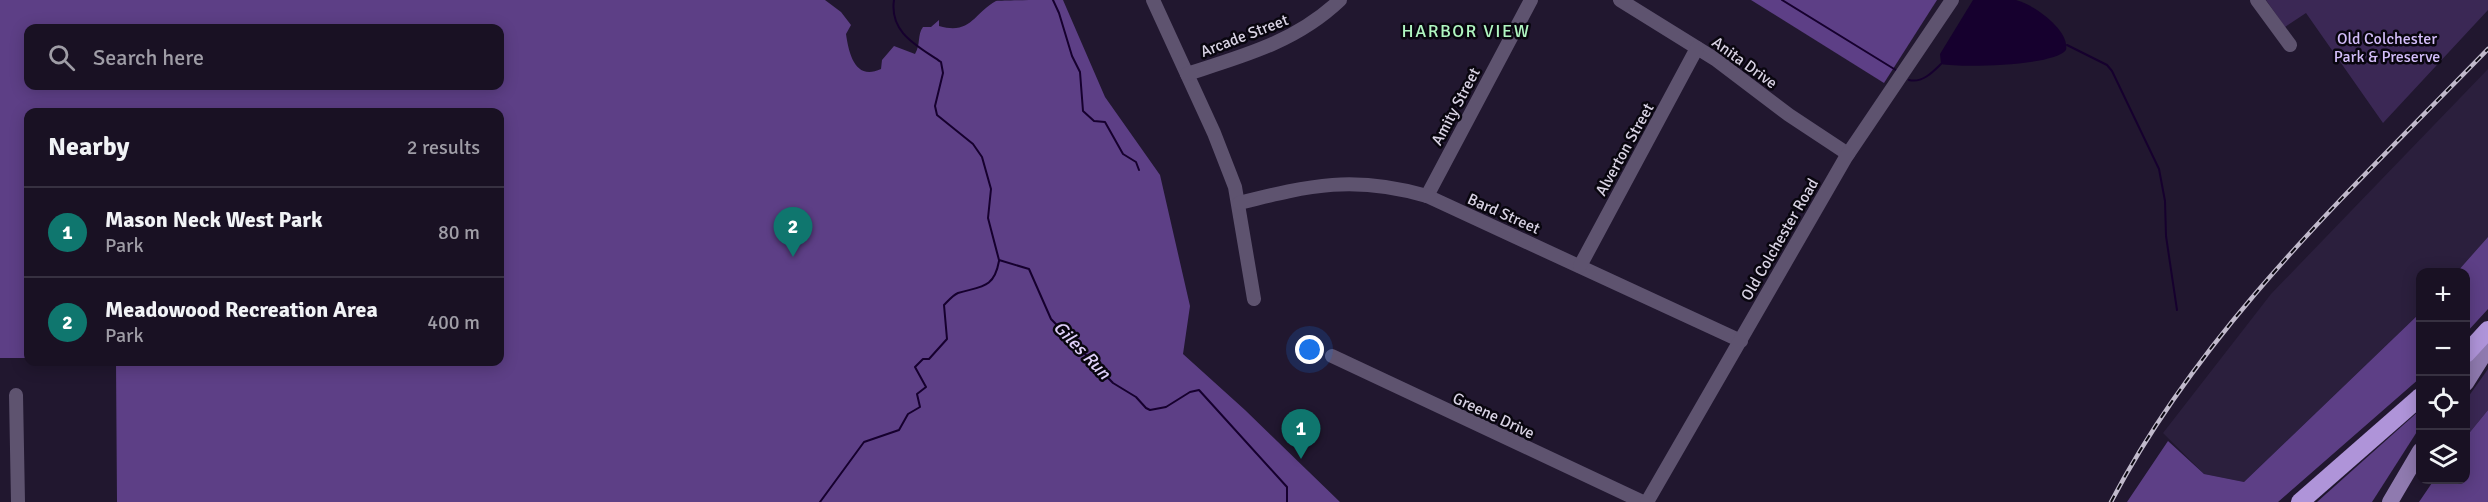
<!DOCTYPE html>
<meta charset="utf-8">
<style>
body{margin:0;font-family:Signika,sans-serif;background:#261f30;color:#f1f3f6}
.controls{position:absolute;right:18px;bottom:18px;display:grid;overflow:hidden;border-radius:12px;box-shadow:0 3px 15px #0003}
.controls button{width:54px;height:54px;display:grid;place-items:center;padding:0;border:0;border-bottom:2px solid #373141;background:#191123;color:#f1f3f6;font:30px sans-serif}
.you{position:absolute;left:1310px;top:350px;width:21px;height:21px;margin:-15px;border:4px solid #fff;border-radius:50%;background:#1a73e8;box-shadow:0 0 0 9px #1a73e833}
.badge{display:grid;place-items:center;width:39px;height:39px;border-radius:50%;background:#0f766e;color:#fff;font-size:20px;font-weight:700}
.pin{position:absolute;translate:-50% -50px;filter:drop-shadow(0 2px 3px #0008)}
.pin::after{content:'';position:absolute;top:32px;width:21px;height:18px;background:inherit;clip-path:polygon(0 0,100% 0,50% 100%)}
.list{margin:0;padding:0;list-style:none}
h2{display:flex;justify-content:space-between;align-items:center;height:78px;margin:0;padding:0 24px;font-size:26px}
h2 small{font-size:20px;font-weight:400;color:#9f9da6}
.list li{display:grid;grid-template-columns:39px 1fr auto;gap:18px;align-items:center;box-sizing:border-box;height:90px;padding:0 24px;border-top:2px solid #373141}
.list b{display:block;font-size:22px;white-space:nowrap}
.list p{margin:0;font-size:20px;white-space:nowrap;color:#9f9da6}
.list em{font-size:20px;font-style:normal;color:#9f9da6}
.icon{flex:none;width:33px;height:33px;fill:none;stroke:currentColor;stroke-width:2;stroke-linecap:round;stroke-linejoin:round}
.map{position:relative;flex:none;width:2488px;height:502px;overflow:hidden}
.search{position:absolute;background:#191123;box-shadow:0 3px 15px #0003;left:24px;top:24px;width:480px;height:66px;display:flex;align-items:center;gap:15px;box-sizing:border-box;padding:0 21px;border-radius:12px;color:#9f9da6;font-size:22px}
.panel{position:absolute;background:#191123;box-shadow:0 3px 15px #0003;left:24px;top:108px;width:480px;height:258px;border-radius:12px}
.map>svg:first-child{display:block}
.built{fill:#2b1f3d}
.green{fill:#3b2855}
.forest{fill:#5d3f86;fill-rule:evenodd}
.water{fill:#16002e}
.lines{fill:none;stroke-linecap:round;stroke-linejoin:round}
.stream{stroke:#16002e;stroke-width:2}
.minor{stroke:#5e536f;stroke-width:14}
.major{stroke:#8f7aaf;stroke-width:16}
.highway{stroke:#af94d9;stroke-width:18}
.rail-casing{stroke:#c0b9cb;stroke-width:4.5}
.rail{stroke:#09060f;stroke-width:2;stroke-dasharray:7;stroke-linecap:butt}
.labels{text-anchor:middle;stroke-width:5;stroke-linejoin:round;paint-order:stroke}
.street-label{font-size:16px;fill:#d9d3e4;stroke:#09060f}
.park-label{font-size:16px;fill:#d4befa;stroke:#09060f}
.neighbourhood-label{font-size:18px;letter-spacing:1.5px;fill:#b0f6c1;stroke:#09060f}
.water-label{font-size:18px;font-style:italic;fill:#e0d1fa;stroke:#09060f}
</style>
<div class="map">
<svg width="2488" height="502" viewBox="0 0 2488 502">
<rect width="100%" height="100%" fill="#21172f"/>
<path class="built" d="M2488,69V237L2457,272H2420V313L2244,482L2204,474L2163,433L2271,294Z"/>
<g class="green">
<path d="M2266,0H2488V10L2383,123L2306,13L2285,27Z"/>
<path d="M2488,369V410L2466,437V400Z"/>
</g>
<g class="forest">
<path d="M0,0H825L841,12L851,25L846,34C849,54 855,81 881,69L882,60L894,46L915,54C921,44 917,35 923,27H931L939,20V26C971,35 973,14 996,1C1006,0 1049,0 1063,0L1105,97L1160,175L1190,306L1183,354L1245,410L1340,502H117L116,362H500V112H28V358H0ZM28,28H500V86H28Z"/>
<path d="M1751,0H1937L1884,83Z"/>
<path d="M2488,237V309L2466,333V272H2457Z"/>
<path d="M2420,313V378L2278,502H2127L2168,441L2204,474L2244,482Z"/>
<path d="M2420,410V427L2372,502H2317Z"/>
<path d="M2488,410V502H2419L2434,480H2466V437Z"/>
</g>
<path class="water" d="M1973,0C1986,0 2003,0 2016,0C2033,4 2070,30 2066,50C2054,66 1962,68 1941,64L1940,54Z"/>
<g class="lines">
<g class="stream">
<path d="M894,0C889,33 918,46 941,62L943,73L935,106L937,115L973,144L982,157L991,189L988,218L999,260L1029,269L1051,319L1113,383L1136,397L1146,408L1150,410L1166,407L1190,392L1199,390L1287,487V502"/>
<path d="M1053,0L1059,13L1072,56L1080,72L1083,111L1094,121L1105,122L1123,154L1136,162L1139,170"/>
<path d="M1782,0L1899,72"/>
<path d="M2067,45L2107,65L2112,71L2159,169L2165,201L2166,236L2177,310"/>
<path d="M1909,80C1922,83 1932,73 1941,64"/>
<path d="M820,502L864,442L899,430L908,414L920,407L917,394L926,387L915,367L923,359H929L947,339L944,305C948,301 953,295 958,293C981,286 994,289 999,261"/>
</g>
<g class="minor">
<path d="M1153,0L1214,133L1235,187L1254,299"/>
<path d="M1620,0L1715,59L1789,115L1848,154"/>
<path d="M2257,0L2290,45"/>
<path d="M1187,74C1243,56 1296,42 1340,0"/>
<path d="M1427,196L1531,0"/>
<path d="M1239,203C1311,185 1354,175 1427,196L1741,341"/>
<path d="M1580,266L1697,48"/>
<path d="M1332,356L1643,502"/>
<path d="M16,395L18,502"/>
<path d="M1647,502L1846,157L1952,0"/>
</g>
<g class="major">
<path d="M2466,383L2488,348"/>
<path d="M2390,502L2420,451"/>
</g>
<g class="highway">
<path d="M2466,354L2488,330"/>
<path d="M2300,502L2420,397"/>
</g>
<defs>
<path id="rail" d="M2111,502C2203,326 2351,190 2488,49"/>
</defs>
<use href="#rail" class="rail-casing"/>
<use href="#rail" class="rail"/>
</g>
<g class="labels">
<g class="street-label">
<text transform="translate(1244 35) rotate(-21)" y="6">Arcade Street</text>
<text transform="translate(1745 62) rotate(36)" y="6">Anita Drive</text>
<text transform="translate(1455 106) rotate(-62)" y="6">Amity Street</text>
<text transform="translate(1624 149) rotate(-61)" y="6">Alverton Street</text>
<text transform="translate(1504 213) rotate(24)" y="6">Bard Street</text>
<text transform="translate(1779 239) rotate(-60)" y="6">Old Colchester Road</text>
<text transform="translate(1494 415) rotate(25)" y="6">Greene Drive</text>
</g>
<g class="park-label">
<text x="2387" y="44">Old Colchester<tspan x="2387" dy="18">Park &amp; Preserve</tspan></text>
</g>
<g class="neighbourhood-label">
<text x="1466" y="37">HARBOR VIEW</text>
</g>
<g class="water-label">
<text transform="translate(1082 350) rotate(46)" y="6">Giles Run</text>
</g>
</g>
</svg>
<div class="controls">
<button>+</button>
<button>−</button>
<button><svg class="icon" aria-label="locate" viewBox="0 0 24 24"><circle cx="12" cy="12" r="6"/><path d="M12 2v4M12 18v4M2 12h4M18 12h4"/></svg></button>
<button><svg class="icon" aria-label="layers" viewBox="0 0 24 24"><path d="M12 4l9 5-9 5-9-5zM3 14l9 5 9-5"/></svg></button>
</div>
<div class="you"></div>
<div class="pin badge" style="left:1301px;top:459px">1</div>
<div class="pin badge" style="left:793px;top:257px">2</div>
<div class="search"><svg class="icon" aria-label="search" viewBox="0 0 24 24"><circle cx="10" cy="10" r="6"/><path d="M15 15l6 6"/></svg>Search here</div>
<section class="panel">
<h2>Nearby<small>2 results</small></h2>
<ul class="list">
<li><span class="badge">1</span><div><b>Mason Neck West Park</b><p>Park</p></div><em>80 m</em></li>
<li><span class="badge">2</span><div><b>Meadowood Recreation Area</b><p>Park</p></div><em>400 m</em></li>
</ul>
</section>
</div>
